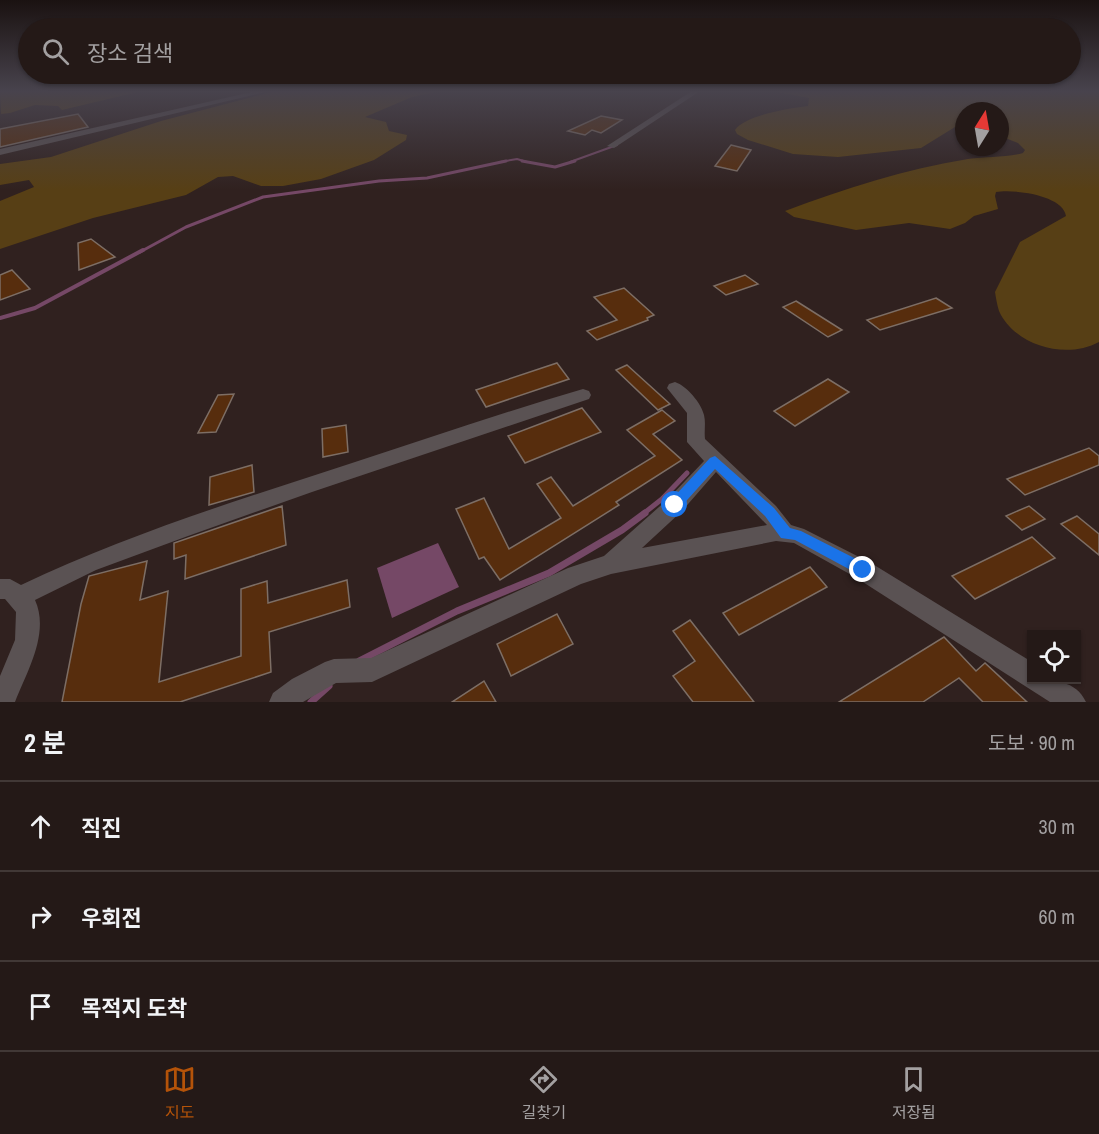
<!DOCTYPE html>
<html lang="ko">
<meta charset="utf-8">
<style>
body{margin:0;font-family:"Archivo Narrow","Noto Sans KR",sans-serif;background:#2c2220;color:#f1f3f6}
.controls{position:absolute;right:18px;bottom:18px;display:grid;overflow:hidden;border-radius:0px;box-shadow:0 2px 4px #0004}
.controls button{width:54px;height:54px;display:grid;place-items:center;padding:0;border:0;border-bottom:2px solid #413836;background:#241917;color:#f1f3f6;font:30px sans-serif}
.compass{position:absolute;left:955px;top:102px;width:54px;height:54px;border-radius:50%;background:#241917;box-shadow:0 2px 4px #0004;rotate:11deg}
.stop{position:absolute;width:18px;height:18px;margin:-14px;border:4px solid #1a73e8;border-radius:50%;background:#fff}
.stop.end{background:#1a73e8;border-color:#fff;box-shadow:0 2px 6px #0008}
.list{margin:0;padding:0;list-style:none}
h2{display:flex;justify-content:space-between;align-items:center;height:78px;margin:0;padding:0 24px;font-size:26px}
h2 small{font-size:20px;font-weight:400;color:#a3a0a1}
.list li{display:grid;grid-template-columns:39px 1fr auto;gap:18px;align-items:center;box-sizing:border-box;height:90px;padding:0 24px;border-top:2px solid #413836}
.list b{display:block;font-size:22px;white-space:nowrap}
.list em{font-size:20px;font-style:normal;color:#a3a0a1}
.icon{flex:none;width:33px;height:33px;fill:none;stroke:currentColor;stroke-width:2;stroke-linecap:round;stroke-linejoin:round}
.map{position:relative;flex:none;width:1099px;height:702px;overflow:hidden}
.search{position:absolute;background:#241917;box-shadow:0 2px 4px #0004;left:18px;right:18px;top:18px;height:66px;display:flex;align-items:center;gap:15px;box-sizing:border-box;padding:0 21px;border-radius:33px;color:#a3a0a1;font-size:22px}
.sheet{height:348px;background:#241917}
nav{display:flex;justify-content:space-around;align-items:center;box-sizing:border-box;height:84px;border-top:2px solid #413836;background:#241917;font-size:16px;color:#a3a0a1}
nav a{display:grid;justify-items:center;gap:3px}
nav .on{color:#b45309}
.map>svg:first-child{display:block}
.green{fill:#573f15}
.water{fill:#754866}
.lines{fill:none;stroke-linecap:round;stroke-linejoin:round}
.stream-far4{stroke:#754866;stroke-width:2}
.stream-far3{stroke:#754866;stroke-width:3}
.stream-far2{stroke:#754866;stroke-width:4}
.stream-far1{stroke:#754866;stroke-width:5}
.stream{stroke:#754866;stroke-width:7}
.building{fill:#572d0d;stroke:#7d6e65;stroke-width:1.5}
.minor{fill:#5a5253;fill-rule:evenodd}
.route{fill:#1a73e8}
</style>
<div class="map">
<svg width="1099" height="702" viewBox="0 0 1099 702">
<rect width="100%" height="100%" fill="#30211f"/>
<g class="green">
<path d="M0,91H142L62,110L58,106L35,105L10,113L1,114Z"/>
<path d="M275,91H441L412,97L365,117L386,122L389,131L407,135L406,140L374,160L321,179L283,186H261L233,176L218,177L186,195L93,218L0,249V201L34,187L29,180L0,185V164L51,157L161,121Z"/>
<path d="M772,91H1099V342C1066,360 1015,346 999,311C997,305 996,298 995,292L1020,242L1066,216C1063,195 1014,189 996,192L995,196L998,209L974,216L965,223L950,229L909,223L856,230L794,217L785,211C844,189 905,169 968,159C986,156 1005,158 1023,153L1025,150L1018,143L1000,136V111H964V127H955L921,148L838,157L793,154L748,140L737,134L735,130C745,115 791,108 808,106L809,98Z"/>
</g>
<path class="water" d="M438,543L459,587L392,618L377,568Z"/>
<g class="lines">
<g class="stream-far4">
<path d="M500,162L517,159L527,162"/>
<path d="M570,162L617,145"/>
</g>
<g class="stream-far3">
<path d="M522,161L555,167L575,161"/>
<path d="M140,252L186,227L263,197L379,181L427,178L506,161"/>
</g>
<path class="stream-far2" d="M0,318L35,308L143,250"/>
<path class="stream-far1" d="M643,514L662,499L687,473"/>
<g class="stream">
<path d="M359,661L457,611L549,573L622,530L645,513"/>
<path d="M311,702L329,686"/>
</g>
</g>
<g class="building">
<path d="M78,114L88,127L0,147V129Z"/>
<path d="M601,116L622,120L601,133L592,130L585,135L568,131Z"/>
<path d="M731,145L751,150L737,171L715,166Z"/>
<path d="M91,239L115,257L79,270L78,243Z"/>
<path d="M12,270L30,289L0,300V275Z"/>
<path d="M745,275L758,284L726,295L714,286Z"/>
<path d="M624,288L654,315L647,318L648,320L597,340L587,331L617,320L594,297Z"/>
<path d="M936,298L952,308L880,330L867,320Z"/>
<path d="M796,301L842,330L828,337L783,307Z"/>
<path d="M557,363L569,379L486,407L476,390Z"/>
<path d="M627,365L670,404L658,410L616,370Z"/>
<path d="M828,379L849,392L795,426L774,411Z"/>
<path d="M234,394L216,432L198,433L218,395Z"/>
<path d="M582,408L601,432L525,463L508,436Z"/>
<path d="M662,410L675,421L653,434L682,460L616,502L619,505L500,580L484,557L479,559L456,509L484,498L509,549L561,518L537,484L551,477L573,506L655,456L627,430Z"/>
<path d="M346,425L348,452L323,457L322,429Z"/>
<path d="M1089,448L1099,456V465L1025,495L1007,479Z"/>
<path d="M252,465L254,492L209,505L210,477Z"/>
<path d="M282,506L286,545L185,579L186,555L174,559V543Z"/>
<path d="M1029,506L1045,519L1022,530L1006,516Z"/>
<path d="M1077,516L1099,534V555L1061,524Z"/>
<path d="M1032,537L1055,558L975,599L952,576Z"/>
<path d="M147,561L140,600L168,591L159,682L241,656V589L267,581L268,603L347,580L350,607L269,632L271,672L180,702H62L81,604L89,576Z"/>
<path d="M810,567L827,587L739,635L723,613Z"/>
<path d="M557,614L573,644L511,676L497,644Z"/>
<path d="M690,620L754,702H693L673,676L695,661L673,631Z"/>
<path d="M944,637L976,671L985,663L1027,702H983L959,678L923,702H839Z"/>
<path d="M484,681L496,702H452Z"/>
</g>
<g class="lines">
<g class="minor">
<path d="M256,91H270L0,155V149Z"/>
<path d="M692,91H700L614,148L607,146Z"/>
<path d="M675,382C687,386 701,403 704,415C706,423 704,431 705,439L776,506L791,525L804,529L871,563L1032,662V680C1053,680 1076,680 1086,702H1050L855,577L794,543L776,541L611,574L581,584L372,682L336,683L303,702H269L273,693L292,679L325,662L334,659L371,658L568,568L604,556L668,499L704,461L687,442V413L667,388L669,384ZM716,472L767,525L642,548L682,511Z"/>
<path d="M583,389L589,391L591,395L589,399L312,492L188,536L96,570L35,600C50,633 27,671 15,702H0V676L15,640L16,612L5,599H0V579H10L21,585C126,535 238,500 349,464C427,439 504,412 583,389Z"/>
</g>
</g>
<linearGradient id="sky" x2="0" y2="1"><stop stop-color="#1a1211"/><stop offset="0.48" stop-color="#48434d"/><stop offset="1" stop-color="#48434d" stop-opacity="0"/></linearGradient>
<rect width="1099" height="190" fill="url(#sky)"/>
<path class="route" d="M715,456L774,508L790,528L801,531L868,565L870,570L868,574L863,576L858,574L795,540L781,538L765,516L715,469L679,509H670L669,505L670,501L710,458Z"/>
</svg>
<div class="controls">
<button><svg class="icon" aria-label="locate" viewBox="0 0 24 24"><circle cx="12" cy="12" r="6"/><path d="M12 2v4M12 18v4M2 12h4M18 12h4"/></svg></button>
</div>
<svg class="compass" viewBox="-18 -18 36 36"><path d="M0-13l5 13h-10z" fill="#e53935"/><path d="M0 13l5-13h-10z" fill="#a3a0a1"/></svg>
<div class="stop" style="left:675px;top:505px"></div>
<div class="stop end" style="left:863px;top:570px"></div>
<div class="search"><svg class="icon" aria-label="search" viewBox="0 0 24 24"><circle cx="10" cy="10" r="6"/><path d="M15 15l6 6"/></svg>장소 검색</div>
</div>
<section class="sheet">
<h2>2 분<small>도보 · 90 m</small></h2>
<ul class="list">
<li><svg class="icon" aria-label="ahead" viewBox="0 0 24 24"><path d="M12 20V5M6 11l6-6 6 6"/></svg><div><b>직진</b></div><em>30 m</em></li>
<li><svg class="icon" aria-label="right" viewBox="0 0 24 24"><path d="M7 20v-9h11M14 6l5 5-5 5"/></svg><div><b>우회전</b></div><em>60 m</em></li>
<li><svg class="icon" aria-label="arrive" viewBox="0 0 24 24"><path d="M6 21V4h12l-3 4 3 4H6"/></svg><div><b>목적지 도착</b></div></li>
</ul>
</section>
<nav>
<a class="on"><svg class="icon" aria-label="map" viewBox="0 0 24 24"><path d="M3 6l6-2 6 2 6-2v14l-6 2-6-2-6 2zM9 4v14M15 6v14"/></svg>지도</a>
<a><svg class="icon" aria-label="directions" viewBox="0 0 24 24"><path d="M12 3l9 9-9 9-9-9zM9 14v-3h6M13 9l2 2-2 2"/></svg>길찾기</a>
<a><svg class="icon" aria-label="saved" viewBox="0 0 24 24"><path d="M7 4h10v16l-5-4-5 4z"/></svg>저장됨</a>
</nav>
